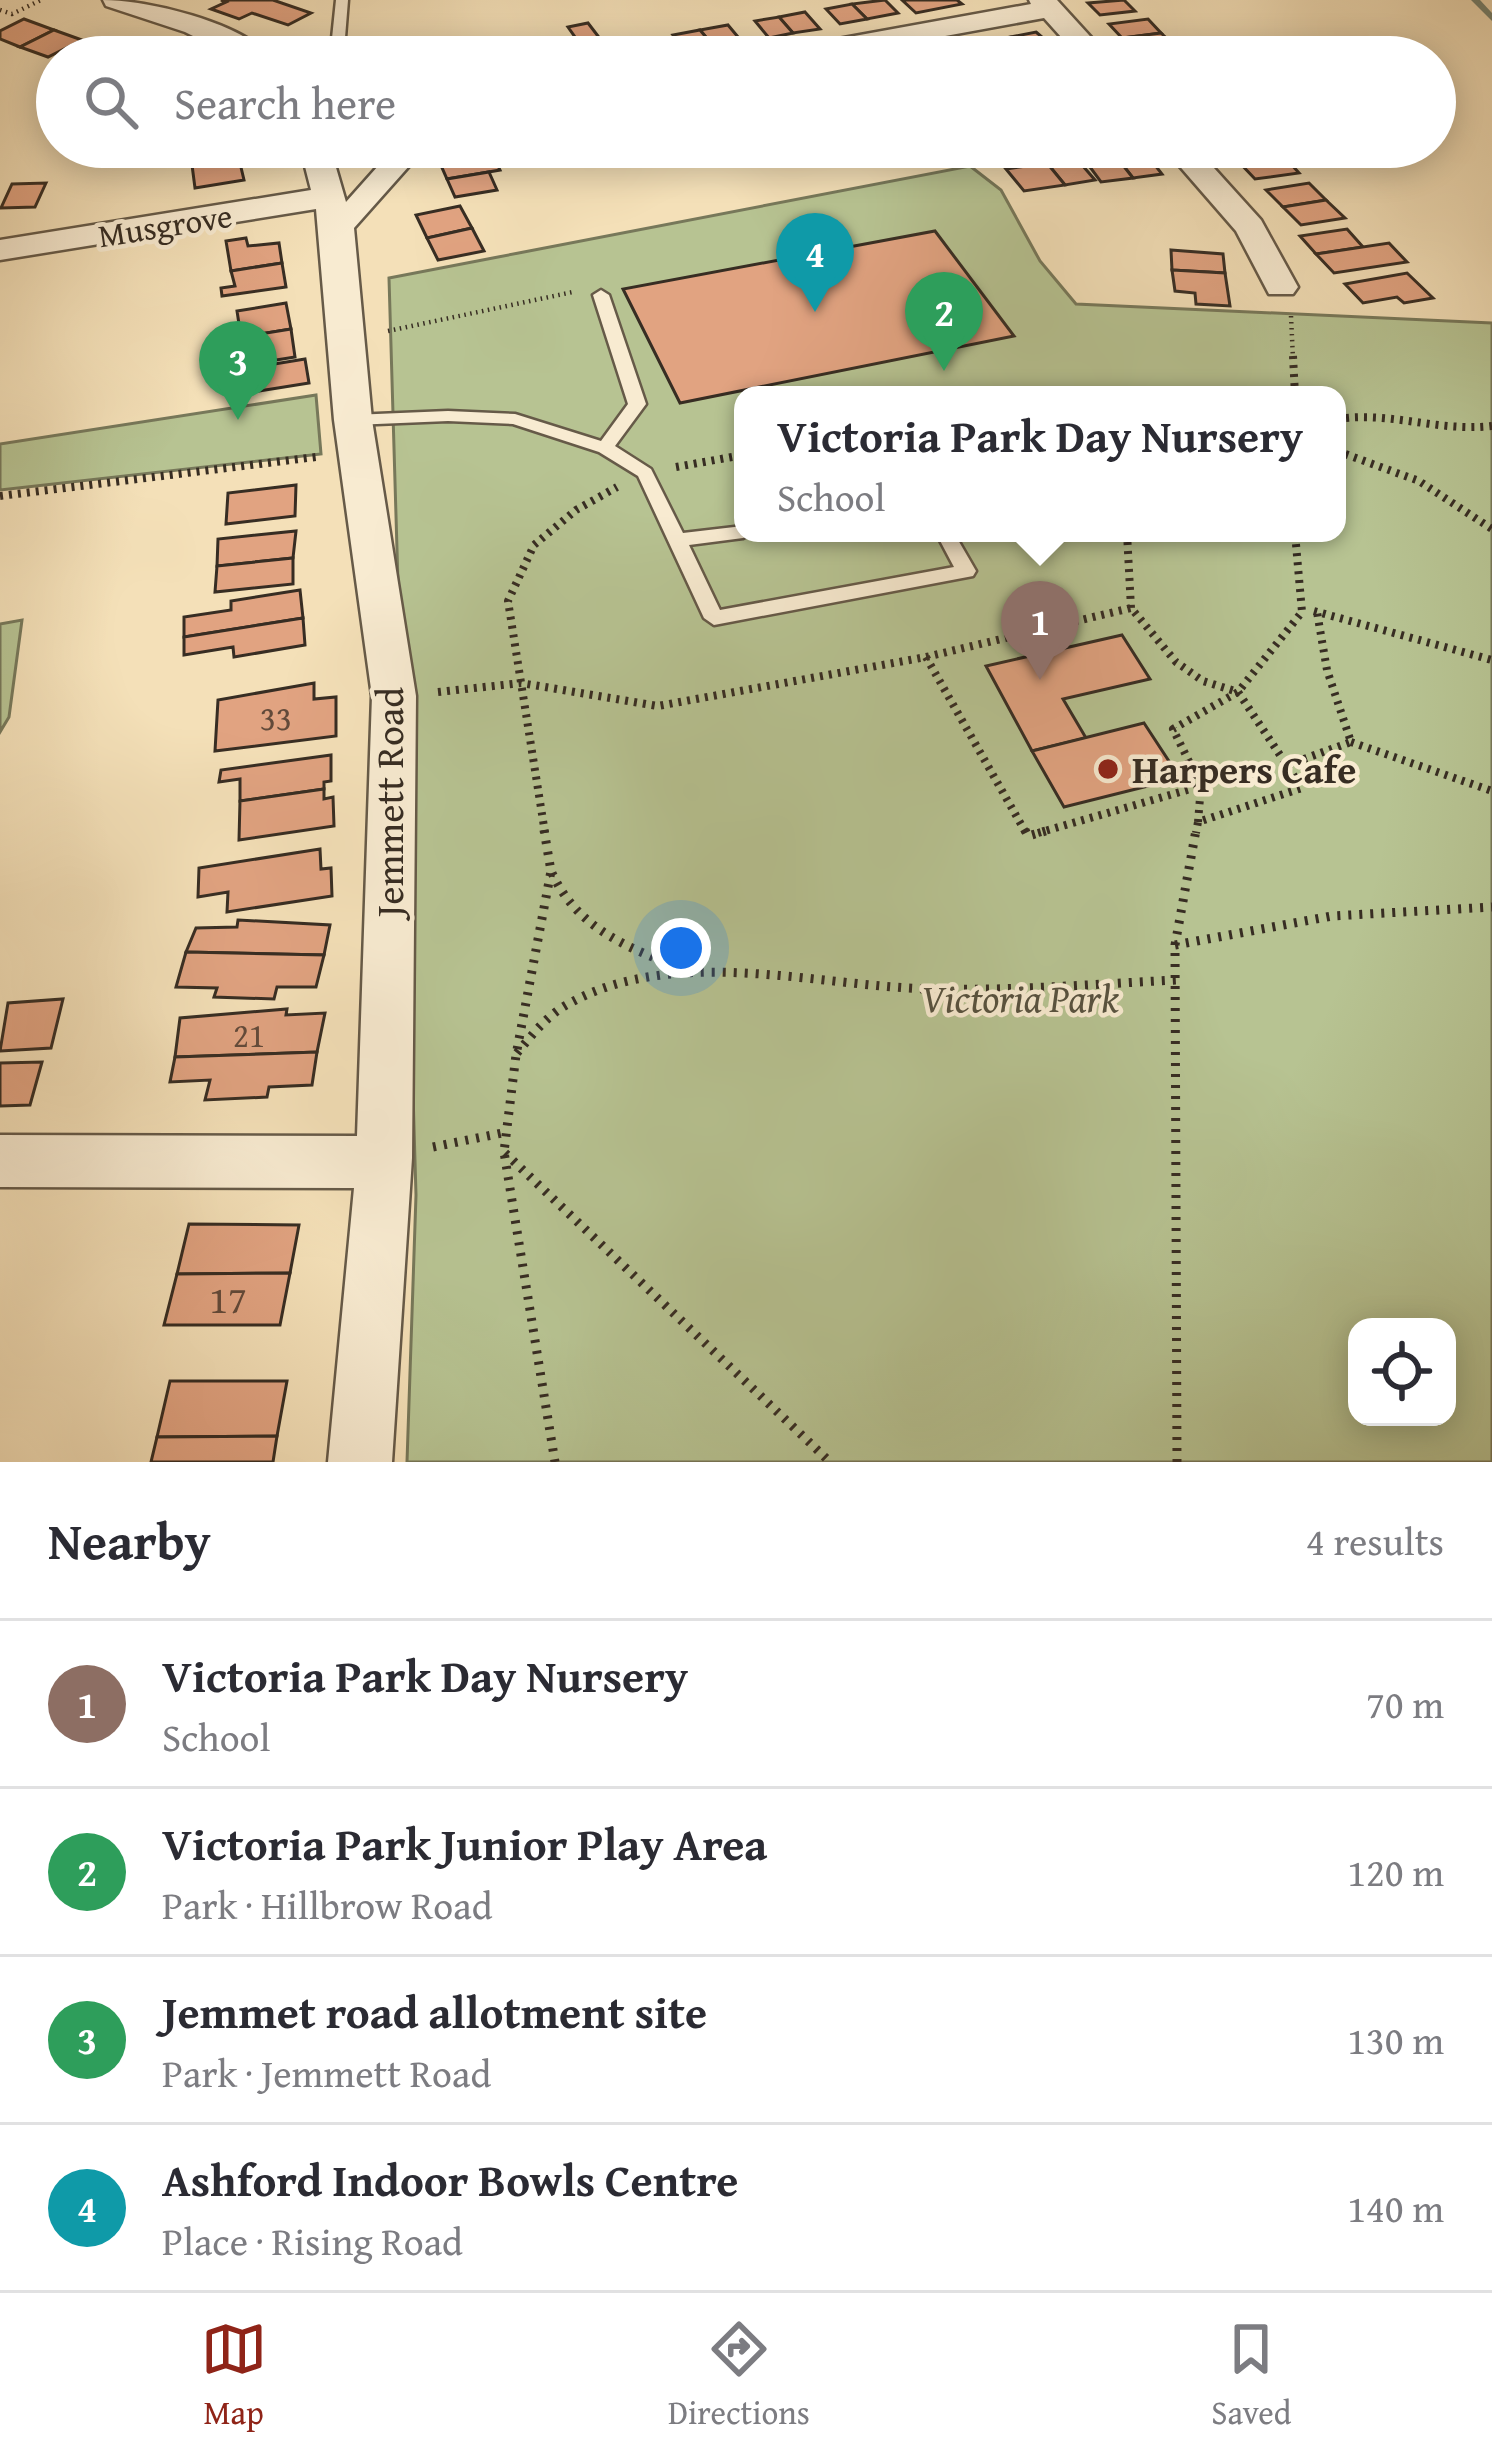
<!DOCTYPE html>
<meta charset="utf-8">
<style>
body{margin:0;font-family:"Gentium Book Plus",serif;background:#f2f2f3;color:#2b2b33}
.controls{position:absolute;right:36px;bottom:36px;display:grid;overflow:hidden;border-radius:24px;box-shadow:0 6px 30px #0003}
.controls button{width:108px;height:108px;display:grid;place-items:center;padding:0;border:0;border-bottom:3px solid #e1e1e2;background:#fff;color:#2b2b33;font:60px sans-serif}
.you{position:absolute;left:681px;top:948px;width:42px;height:42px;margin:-30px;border:9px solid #fff;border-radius:50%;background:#1a73e8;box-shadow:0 0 0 18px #1a73e833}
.badge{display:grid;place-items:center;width:78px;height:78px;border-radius:50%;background:#8f2418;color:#fff;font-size:39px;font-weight:700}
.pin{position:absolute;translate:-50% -99px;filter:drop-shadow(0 3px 6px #0008)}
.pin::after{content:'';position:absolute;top:63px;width:42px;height:36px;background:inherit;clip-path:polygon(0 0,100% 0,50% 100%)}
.popup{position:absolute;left:734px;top:386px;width:612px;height:156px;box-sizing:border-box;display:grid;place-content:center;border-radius:24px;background:#fff;filter:drop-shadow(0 3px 9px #0005);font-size:39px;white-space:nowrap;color:#7c7c81}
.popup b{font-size:45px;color:#2b2b33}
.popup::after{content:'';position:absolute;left:50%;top:100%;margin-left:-24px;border:24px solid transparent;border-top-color:#fff}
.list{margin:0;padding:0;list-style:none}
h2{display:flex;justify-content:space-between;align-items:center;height:156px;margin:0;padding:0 48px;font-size:51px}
h2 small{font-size:39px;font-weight:400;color:#7c7c81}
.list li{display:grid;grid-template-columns:78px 1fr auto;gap:36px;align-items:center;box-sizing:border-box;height:168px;padding:0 48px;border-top:3px solid #e1e1e2}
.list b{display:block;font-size:45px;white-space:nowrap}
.list p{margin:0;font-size:39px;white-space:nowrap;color:#7c7c81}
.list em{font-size:39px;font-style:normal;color:#7c7c81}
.icon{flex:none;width:66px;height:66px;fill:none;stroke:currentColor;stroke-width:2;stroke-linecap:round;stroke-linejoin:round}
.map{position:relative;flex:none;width:1492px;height:1462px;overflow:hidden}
.search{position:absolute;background:#fff;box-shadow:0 6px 30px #0003;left:36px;right:36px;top:36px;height:132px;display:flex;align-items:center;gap:30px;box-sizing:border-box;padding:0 42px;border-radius:66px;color:#7c7c81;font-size:45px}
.sheet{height:828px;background:#fff}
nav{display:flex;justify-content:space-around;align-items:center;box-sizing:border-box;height:168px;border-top:3px solid #e1e1e2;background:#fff;font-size:33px;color:#7c7c81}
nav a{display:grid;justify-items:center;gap:6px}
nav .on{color:#8f2418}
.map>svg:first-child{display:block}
.green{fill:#b7c392;stroke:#77785a;stroke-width:3;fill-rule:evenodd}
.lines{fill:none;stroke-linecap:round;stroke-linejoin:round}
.stream{fill:#748474;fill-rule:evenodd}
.building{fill:#e1a381;stroke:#372d23;stroke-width:3}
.service-casing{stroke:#665a48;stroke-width:5}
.minor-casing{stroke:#665a48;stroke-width:5}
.path-far2{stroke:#372d23;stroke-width:4.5;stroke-dasharray:1.5 4.5;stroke-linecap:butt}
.path-far1{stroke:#372d23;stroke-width:8;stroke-dasharray:3 6;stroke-linecap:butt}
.path{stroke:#372d23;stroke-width:9;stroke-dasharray:3 8;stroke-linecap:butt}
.service{fill:#f8ebd1;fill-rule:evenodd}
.minor{fill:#f8ebd1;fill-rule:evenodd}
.poi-dot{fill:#8f2418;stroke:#f8ebd1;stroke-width:4.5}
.labels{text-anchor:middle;stroke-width:9;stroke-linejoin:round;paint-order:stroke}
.far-street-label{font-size:33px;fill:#372d23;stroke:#f8ebd1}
.number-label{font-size:33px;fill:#624a3a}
.poi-label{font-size:39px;font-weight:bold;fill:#372d23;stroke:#f8ebd1;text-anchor:start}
.street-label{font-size:39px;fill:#372d23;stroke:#f8ebd1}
.park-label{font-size:39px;font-style:italic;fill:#57523f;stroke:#f8ebd1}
.near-number-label{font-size:39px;fill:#624a3a}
</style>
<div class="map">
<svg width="1492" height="1462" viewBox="0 0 1492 1462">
<rect width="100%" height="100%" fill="#f4e0b8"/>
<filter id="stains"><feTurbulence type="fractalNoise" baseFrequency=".00167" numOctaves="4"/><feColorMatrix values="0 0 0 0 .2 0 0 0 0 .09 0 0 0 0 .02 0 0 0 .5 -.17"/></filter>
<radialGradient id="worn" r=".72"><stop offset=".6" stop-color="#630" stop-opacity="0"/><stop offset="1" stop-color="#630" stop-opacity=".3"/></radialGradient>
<g class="green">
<path d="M970,166L1001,190L1040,261L1076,304L1492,323V1462H407L416,1195L389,278ZM743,395H1337V533H743ZM1357,1327H1447V1417H1357Z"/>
<path d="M316,395L321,454L0,490V444Z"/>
<path d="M22,620L9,717L0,732V624Z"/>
</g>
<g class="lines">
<path class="stream" d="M1471,0H1480L1492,13V21Z"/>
</g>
<g class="building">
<path d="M221,0H273L311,13L288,25L252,13L239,19L211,9L226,2Z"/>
<path d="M885,0L898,13L867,19L852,4Z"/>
<path d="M902,0H957L962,4L916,13Z"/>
<path d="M1124,0L1135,11L1100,15L1088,3Z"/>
<path d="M852,4L867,19L840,24L826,9Z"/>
<path d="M805,12L820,29L793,33L779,17Z"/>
<path d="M779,17L793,33L769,38L755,21Z"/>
<path d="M24,19L54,30L20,47L0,39V31Z"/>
<path d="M1148,19L1161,33L1122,38L1109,24Z"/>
<path d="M588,23L601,40L580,44L568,27Z"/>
<path d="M728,25L743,43L715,48L700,30Z"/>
<path d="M54,30L82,40L48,57L20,47Z"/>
<path d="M700,30L715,48L687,53L673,35Z"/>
<path d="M1036,32L1057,50L1031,55L1011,37Z"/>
<path d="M1161,33L1176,47L1136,53L1122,38Z"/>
<path d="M1011,37L1031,55L999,57L984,42Z"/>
<path d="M539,38L549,57H522L514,42Z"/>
<path d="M651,38L665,57H635L625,43Z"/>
<path d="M625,43L635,57H602L595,47Z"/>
<path d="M974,44L987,57H943L937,51Z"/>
<path d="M191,147H238L239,159L192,165Z"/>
<path d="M473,147H489L500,170L447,179L436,154Z"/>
<path d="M1225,147H1275L1283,155L1238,161Z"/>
<path d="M1144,151L1162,174L1133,178L1115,155Z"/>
<path d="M1115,155L1133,178L1101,182L1084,159Z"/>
<path d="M1283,155L1299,173L1255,179L1238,161Z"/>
<path d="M1076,158L1095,180L1065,185L1047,163Z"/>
<path d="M239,159L244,180L195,188L192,165Z"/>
<path d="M1047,163L1065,185L1024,191L1006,169Z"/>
<path d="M489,172L497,190L455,197L447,179Z"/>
<path d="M46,183L35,207L1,208L12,184Z"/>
<path d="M1309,183L1326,200L1283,207L1266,190Z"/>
<path d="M1326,200L1345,218L1301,225L1283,207Z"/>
<path d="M460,206L472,228L427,238L416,215Z"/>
<path d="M472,228L484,251L438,260L427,238Z"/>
<path d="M1347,229L1363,247L1316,254L1300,236Z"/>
<path d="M935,231L1014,336L680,403L623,289Z"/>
<path d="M246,238L248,246L279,243L282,263L231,271L226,241Z"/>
<path d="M1389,243L1407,262L1334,273L1316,254Z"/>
<path d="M1171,250L1223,254L1225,273L1172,270Z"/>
<path d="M282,263L286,287L222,296L221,288L235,286L231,271Z"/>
<path d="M1172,270L1225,273L1230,306L1196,304L1195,293L1175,291Z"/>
<path d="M1407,273L1433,298L1404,303L1397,297L1363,303L1345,284Z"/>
<path d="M286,303L291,329L241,337L237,311Z"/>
<path d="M291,329L295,357L244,365L241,337Z"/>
<path d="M305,359L309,383L259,391L256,367Z"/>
<path d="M296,485L295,516L226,524L228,493Z"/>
<path d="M296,531L293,558L217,566L218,539Z"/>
<path d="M293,558V584L215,592L217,566Z"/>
<path d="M300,590L303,618L184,637V617L231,610V601Z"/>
<path d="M303,618L305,645L234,657L233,647L184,655V637Z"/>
<path d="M1122,635L1150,679L1063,699L1086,738L1032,751L986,666Z"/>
<path d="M314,683V699L336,697V736L215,751L218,700Z"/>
<path d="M1144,723L1180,778L1064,807L1032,751Z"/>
<path d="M331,755V781L324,782V789L240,801V779L219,782L221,770Z"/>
<path d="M324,789V799L333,797L334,826L239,840L240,801Z"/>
<path d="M320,849L321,869L331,868L332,896L227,912L228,892L198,897L199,868Z"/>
<path d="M238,920L330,925L324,955L186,952L196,928L237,927Z"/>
<path d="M186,952L324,955L316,987H277L274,999L214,997L217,988L176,987Z"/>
<path d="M63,999L51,1048L0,1051L8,1003Z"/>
<path d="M287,1009L286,1015L325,1013L317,1052L175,1057L180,1018Z"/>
<path d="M317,1052L312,1085L269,1087L267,1097L205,1100L210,1080L170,1082L175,1057Z"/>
<path d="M42,1062L30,1105L0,1106V1063Z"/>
<path d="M189,1224L299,1225L290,1273L177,1274Z"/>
<path d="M290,1273L280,1325H164L177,1274Z"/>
<path d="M170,1381H287L277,1436L157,1437Z"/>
<path d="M277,1436L273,1462H151L157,1437Z"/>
</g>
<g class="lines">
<defs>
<g id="service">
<path d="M336,0H348L344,50L336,57H320L331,48Z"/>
<path d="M601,290L609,295L646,404L615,446L651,469L683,533L743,526V533H752L743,538L689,545L720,610L954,567L936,533H954L976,571L973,576L714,625L704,618L638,476L599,452L513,424L448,421L353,425L344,420L353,415L448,411L515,414L601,441L628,404L593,295Z"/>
</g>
<g id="minor">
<path d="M103,0C148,0 240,22 271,57H235L185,32L106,6Z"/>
<path d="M1029,0H1057L1109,57H1079L1044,18L830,57H769L783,49L1031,4Z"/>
<path d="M300,147H330L346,202L395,147H426L354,228L372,420L416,696L412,1158L392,1462H328L354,1188L0,1187V1135L357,1136L372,696L334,420L316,209L0,260V240L311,190Z"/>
<path d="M1163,147H1195L1261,220L1298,287L1293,294H1269L1236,231Z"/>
</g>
</defs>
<use href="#service" class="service-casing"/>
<use href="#minor" class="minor-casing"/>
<g class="path-far2">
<path d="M0,10L12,14L41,0"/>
<path d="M1291,316L1293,359"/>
<path d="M388,331L573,292"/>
</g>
<g class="path-far1">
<path d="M1293,356L1295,395"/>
<path d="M1337,419C1391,411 1437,432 1492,426"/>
<path d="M1337,451L1419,481L1492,529"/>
<path d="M676,467L743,455"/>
<path d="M0,496L316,457"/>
<path d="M1127,533L1131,608"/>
<path d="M1127,535L1145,536"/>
<path d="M1314,611L1492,660"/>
<path d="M926,657L1026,833"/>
<path d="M438,692L521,683L658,706L926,657L1131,608L1176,662L1203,681L1238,692L1302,788L1198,822L1196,833"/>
<path d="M1351,742L1492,791"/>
<path d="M1287,765L1351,742L1327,670L1317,612"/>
<path d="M1198,822L1201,786L1173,729L1238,692L1302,612L1295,533"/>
<path d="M545,833L508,601L534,545L576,510L617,487"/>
<path d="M1038,833L1201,786"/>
</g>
<g class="path">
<path d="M544,830L551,871L516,1055L504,1152L555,1462"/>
<path d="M1025,830L1028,836L1049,830"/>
<path d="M552,873C579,932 634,950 691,972"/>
<path d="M1175,945L1332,916L1492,907"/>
<path d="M517,1053C532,1035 548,1014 570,1003C675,945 816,986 930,989C1012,991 1094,984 1176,980"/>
<path d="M433,1147L507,1132"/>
<path d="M505,1153L830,1462"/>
<path d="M1177,1462L1175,945L1196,830"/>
</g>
<use href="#service" class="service"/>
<use href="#minor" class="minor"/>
</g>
<circle class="poi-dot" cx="1108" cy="769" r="12"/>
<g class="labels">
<g class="far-street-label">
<text transform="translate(165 225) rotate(-9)" y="12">Musgrove</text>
</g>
<g class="number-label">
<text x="276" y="730">33</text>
<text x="249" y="1047">21</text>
</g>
<g class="poi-label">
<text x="1132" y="783">Harpers Cafe</text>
</g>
<g class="street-label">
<text transform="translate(389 802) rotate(-90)" y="14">Jemmett Road</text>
</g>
<g class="park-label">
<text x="1020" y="1012">Victoria Park</text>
</g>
<g class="near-number-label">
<text x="228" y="1313">17</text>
</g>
</g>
<rect width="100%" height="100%" filter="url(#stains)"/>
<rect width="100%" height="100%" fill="url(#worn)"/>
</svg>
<div class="controls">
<button><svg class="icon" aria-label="locate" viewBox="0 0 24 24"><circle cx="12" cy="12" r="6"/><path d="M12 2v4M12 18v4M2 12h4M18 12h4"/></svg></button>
</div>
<div class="you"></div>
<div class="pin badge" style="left:1040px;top:680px;background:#8d6e63">1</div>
<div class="popup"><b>Victoria Park Day Nursery</b>School</div>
<div class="pin badge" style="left:944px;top:371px;background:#2e9e5b">2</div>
<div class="pin badge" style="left:238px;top:420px;background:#2e9e5b">3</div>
<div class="pin badge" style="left:815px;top:312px;background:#0f9aa8">4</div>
<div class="search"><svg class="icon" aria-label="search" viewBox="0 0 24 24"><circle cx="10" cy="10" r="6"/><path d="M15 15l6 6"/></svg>Search here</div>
</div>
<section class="sheet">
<h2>Nearby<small>4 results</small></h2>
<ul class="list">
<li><span class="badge" style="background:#8d6e63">1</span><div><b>Victoria Park Day Nursery</b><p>School</p></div><em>70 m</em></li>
<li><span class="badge" style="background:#2e9e5b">2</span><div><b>Victoria Park Junior Play Area</b><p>Park · Hillbrow Road</p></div><em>120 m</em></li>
<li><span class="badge" style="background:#2e9e5b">3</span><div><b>Jemmet road allotment site</b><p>Park · Jemmett Road</p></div><em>130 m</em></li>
<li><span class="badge" style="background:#0f9aa8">4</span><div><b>Ashford Indoor Bowls Centre</b><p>Place · Rising Road</p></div><em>140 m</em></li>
</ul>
</section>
<nav>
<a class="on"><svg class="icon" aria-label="map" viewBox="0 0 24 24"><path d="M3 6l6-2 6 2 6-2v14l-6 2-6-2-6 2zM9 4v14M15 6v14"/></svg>Map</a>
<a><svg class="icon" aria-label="directions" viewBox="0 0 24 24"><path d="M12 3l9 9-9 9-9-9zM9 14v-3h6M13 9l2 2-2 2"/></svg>Directions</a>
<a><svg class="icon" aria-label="saved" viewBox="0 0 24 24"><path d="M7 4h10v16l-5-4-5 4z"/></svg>Saved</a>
</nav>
